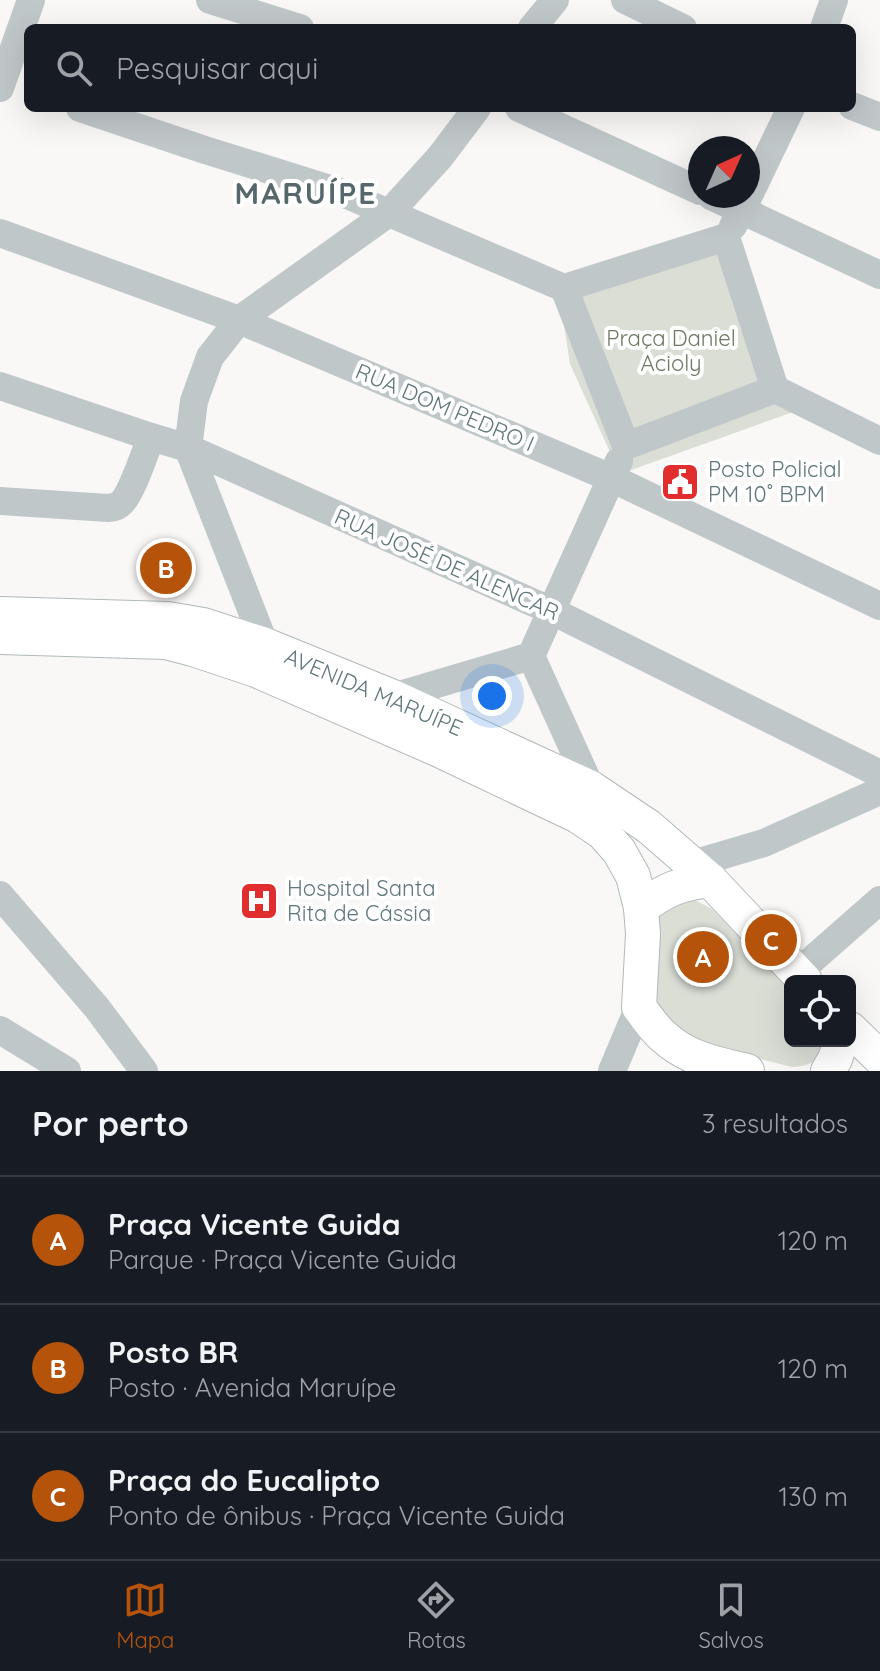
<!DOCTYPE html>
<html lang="pt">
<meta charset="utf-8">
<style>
body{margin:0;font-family:Quicksand,sans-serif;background:#20242c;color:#f1f3f6}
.controls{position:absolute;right:24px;bottom:24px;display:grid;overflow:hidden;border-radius:12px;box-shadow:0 8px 32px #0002}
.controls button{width:72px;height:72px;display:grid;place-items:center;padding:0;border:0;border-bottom:2px solid #363941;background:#171b24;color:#f1f3f6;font:40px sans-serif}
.compass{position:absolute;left:688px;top:136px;width:72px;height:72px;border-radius:50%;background:#171b24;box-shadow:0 8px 32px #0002;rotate:45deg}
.you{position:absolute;left:492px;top:696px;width:28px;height:28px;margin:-20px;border:6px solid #fff;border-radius:50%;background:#1a73e8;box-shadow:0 0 0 12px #1a73e833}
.badge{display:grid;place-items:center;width:52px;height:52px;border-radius:50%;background:#b45309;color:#fff;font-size:26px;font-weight:700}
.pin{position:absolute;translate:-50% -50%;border:4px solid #fff;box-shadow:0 2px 8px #0006}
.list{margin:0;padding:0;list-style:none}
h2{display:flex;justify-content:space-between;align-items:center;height:104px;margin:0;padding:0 32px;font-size:34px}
h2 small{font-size:26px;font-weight:400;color:#9ea1a6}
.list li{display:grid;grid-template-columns:52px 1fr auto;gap:24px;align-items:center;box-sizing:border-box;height:128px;padding:0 32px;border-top:2px solid #363941}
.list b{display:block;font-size:30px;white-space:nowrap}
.list p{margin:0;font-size:26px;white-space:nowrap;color:#9ea1a6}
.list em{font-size:26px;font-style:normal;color:#9ea1a6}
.icon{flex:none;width:44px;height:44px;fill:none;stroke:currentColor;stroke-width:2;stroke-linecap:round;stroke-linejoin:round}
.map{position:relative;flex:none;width:880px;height:1071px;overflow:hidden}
.search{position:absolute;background:#171b24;box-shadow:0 8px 32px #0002;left:24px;right:24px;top:24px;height:88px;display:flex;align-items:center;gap:20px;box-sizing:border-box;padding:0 28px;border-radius:12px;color:#9ea1a6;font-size:30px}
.sheet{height:488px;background:#171b24}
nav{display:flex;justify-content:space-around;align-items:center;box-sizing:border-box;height:112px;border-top:2px solid #363941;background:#171b24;font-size:22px;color:#9ea1a6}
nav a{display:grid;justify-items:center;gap:4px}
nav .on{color:#b45309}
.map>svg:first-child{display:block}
.green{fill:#daded5}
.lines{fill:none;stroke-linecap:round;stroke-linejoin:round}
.major-casing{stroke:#b1b9bb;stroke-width:36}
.minor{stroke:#c0c7c9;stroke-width:28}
.major{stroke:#fff;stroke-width:34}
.labels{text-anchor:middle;stroke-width:8;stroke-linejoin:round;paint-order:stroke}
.park-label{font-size:22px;fill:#6c7963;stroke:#fff}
.street-label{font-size:22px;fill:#5f767b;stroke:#fff}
.poi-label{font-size:22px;fill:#5f767b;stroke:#fff;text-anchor:start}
.district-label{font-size:30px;font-weight:bold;letter-spacing:2px;fill:#56686c;stroke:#fff}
</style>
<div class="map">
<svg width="880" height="1071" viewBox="0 0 880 1071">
<rect width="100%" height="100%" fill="#f9f8f6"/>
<g class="green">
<path d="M734,230L793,412L620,474L570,364L558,286Z"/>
<path d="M691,898L712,909L790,988V1041H827C820,1060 812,1066 792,1067L689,1041L656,1016L650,915Z"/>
</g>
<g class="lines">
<defs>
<g id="major">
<path d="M0,614L168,619L203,625L265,645L393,697L591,788L649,827L710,880L805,981"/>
<path d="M0,637L166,642L193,649L256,670L437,749L578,816L602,832L619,851L633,876L641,908L643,934L639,1007C647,1017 654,1029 664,1037C688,1059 717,1064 747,1071"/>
<path d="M641,908C666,889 679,884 710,880"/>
<path d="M850,1029L880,1058"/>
<path d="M828,1071L835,1059L841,1041"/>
</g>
</defs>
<use href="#major" class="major-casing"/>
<g class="minor">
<path d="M210,0L300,28"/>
<path d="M625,0L683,28"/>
<path d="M532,28L555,0"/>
<path d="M824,28L834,0"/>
<path d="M0,88L31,0"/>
<path d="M852,106L880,117"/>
<path d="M80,108L205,150L340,192L564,288"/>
<path d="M519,108L700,191"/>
<path d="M711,196L880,275"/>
<path d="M733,226L742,210L791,108"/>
<path d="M0,233L239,320L611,478L880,606"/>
<path d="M726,237L775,389L626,446L564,288Z"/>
<path d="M0,386L151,437L188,448L552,611L880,774"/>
<path d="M775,389L880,441"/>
<path d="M0,501L108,508C114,507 115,508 120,504C131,496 145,452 151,437"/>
<path d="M265,645L188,448L194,401L210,357L239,320L390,212L440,157L477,108"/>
<path d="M531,656L591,788"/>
<path d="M393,697L531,656L619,461"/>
<path d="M693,864L764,843L880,791"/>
<path d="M0,895L97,1008L144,1071"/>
<path d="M797,973L880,900"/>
<path d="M0,1030L67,1071"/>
<path d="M612,1071L639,1007"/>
</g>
<use href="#major" class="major"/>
</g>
<defs>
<symbol id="civic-square" viewBox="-11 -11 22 22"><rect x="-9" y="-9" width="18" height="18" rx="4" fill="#e22d2e" stroke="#fff"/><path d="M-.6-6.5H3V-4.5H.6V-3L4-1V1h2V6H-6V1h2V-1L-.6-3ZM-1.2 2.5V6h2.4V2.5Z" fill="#fff"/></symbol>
<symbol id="hospital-square" viewBox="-11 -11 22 22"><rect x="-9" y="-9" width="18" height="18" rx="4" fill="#e22d2e" stroke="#fff"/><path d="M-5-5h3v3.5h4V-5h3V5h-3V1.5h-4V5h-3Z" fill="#fff"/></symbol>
</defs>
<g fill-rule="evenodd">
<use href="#civic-square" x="658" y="460" width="44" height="44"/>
<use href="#hospital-square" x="237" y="879" width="44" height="44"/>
</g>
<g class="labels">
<g class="park-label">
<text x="671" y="346">Praça Daniel<tspan x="671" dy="25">Acioly</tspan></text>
</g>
<g class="street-label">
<text transform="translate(445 407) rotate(23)" y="8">RUA DOM PEDRO I</text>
<text transform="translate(447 564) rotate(24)" y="8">RUA JOSÉ DE ALENCAR</text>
<text transform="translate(374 692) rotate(23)" y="8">AVENIDA MARUÍPE</text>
</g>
<g class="poi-label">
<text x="708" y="477">Posto Policial<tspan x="708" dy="25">PM 10˚ BPM</tspan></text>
<text x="287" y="896">Hospital Santa<tspan x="287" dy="25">Rita de Cássia</tspan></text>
</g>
<g class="district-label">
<text x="306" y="204">MARUÍPE</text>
</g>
</g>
</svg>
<div class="controls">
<button><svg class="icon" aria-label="locate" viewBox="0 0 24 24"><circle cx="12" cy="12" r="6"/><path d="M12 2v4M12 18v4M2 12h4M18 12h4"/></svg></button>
</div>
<svg class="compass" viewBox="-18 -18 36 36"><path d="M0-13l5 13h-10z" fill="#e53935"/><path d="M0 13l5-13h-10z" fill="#9ea1a6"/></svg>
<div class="you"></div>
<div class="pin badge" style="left:703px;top:957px">A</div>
<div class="pin badge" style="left:166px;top:568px">B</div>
<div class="pin badge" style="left:771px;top:940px">C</div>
<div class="search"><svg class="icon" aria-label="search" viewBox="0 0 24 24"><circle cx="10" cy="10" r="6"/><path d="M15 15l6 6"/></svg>Pesquisar aqui</div>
</div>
<section class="sheet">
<h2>Por perto<small>3 resultados</small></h2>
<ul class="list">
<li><span class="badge">A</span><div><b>Praça Vicente Guida</b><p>Parque · Praça Vicente Guida</p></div><em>120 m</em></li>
<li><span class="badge">B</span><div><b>Posto BR</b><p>Posto · Avenida Maruípe</p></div><em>120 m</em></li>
<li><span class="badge">C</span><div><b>Praça do Eucalipto</b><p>Ponto de ônibus · Praça Vicente Guida</p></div><em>130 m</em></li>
</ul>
</section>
<nav>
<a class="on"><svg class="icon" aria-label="map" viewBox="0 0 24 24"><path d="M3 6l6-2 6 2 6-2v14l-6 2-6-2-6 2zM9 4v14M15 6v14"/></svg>Mapa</a>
<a><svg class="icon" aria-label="directions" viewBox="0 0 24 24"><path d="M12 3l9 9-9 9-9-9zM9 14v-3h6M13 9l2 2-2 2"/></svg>Rotas</a>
<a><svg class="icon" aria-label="saved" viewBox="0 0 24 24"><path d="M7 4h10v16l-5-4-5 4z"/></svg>Salvos</a>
</nav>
